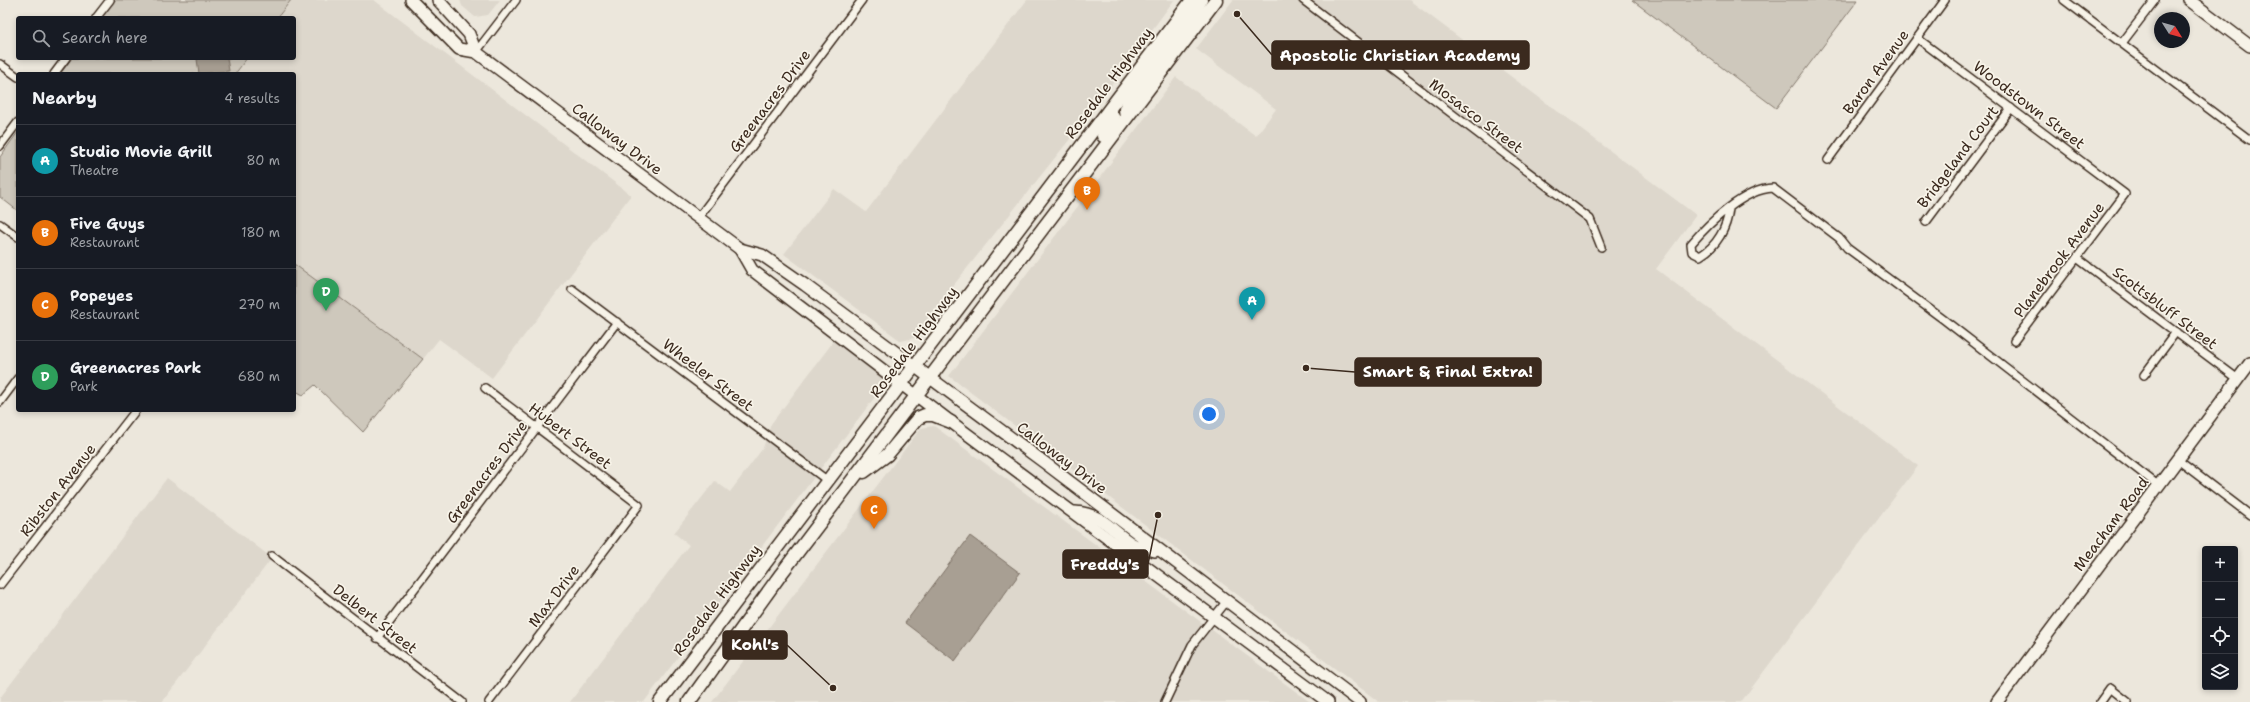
<!DOCTYPE html>
<meta charset="utf-8">
<style>
body{margin:0;font-family:"Shantell Sans",sans-serif;background:#242831;color:#f1f3f6}
.controls{position:absolute;right:12px;bottom:12px;display:grid;overflow:hidden;border-radius:4px;box-shadow:0 2px 6px #0003}
.controls button{width:36px;height:36px;display:grid;place-items:center;padding:0;border:0;border-bottom:1px solid #363941;background:#171b24;color:#f1f3f6;font:20px sans-serif}
.compass{position:absolute;left:2154px;top:12px;width:36px;height:36px;border-radius:50%;background:#171b24;box-shadow:0 2px 6px #0003;rotate:127deg}
.you{position:absolute;left:1209px;top:414px;width:14px;height:14px;margin:-10px;border:3px solid #fff;border-radius:50%;background:#1a73e8;box-shadow:0 0 0 6px #1a73e833}
.badge{display:grid;place-items:center;width:26px;height:26px;border-radius:50%;background:#2563eb;color:#fff;font-size:13px;font-weight:700}
.pin{position:absolute;translate:-50% -33px;filter:drop-shadow(0 1px 2px #0008)}
.pin::after{content:'';position:absolute;top:21px;width:14px;height:12px;background:inherit;clip-path:polygon(0 0,100% 0,50% 100%)}
.list{margin:0;padding:0;list-style:none}
h2{display:flex;justify-content:space-between;align-items:center;height:52px;margin:0;padding:0 16px;font-size:17px}
h2 small{font-size:13px;font-weight:400;color:#9ea1a6}
.list li{display:grid;grid-template-columns:26px 1fr auto;gap:12px;align-items:center;box-sizing:border-box;height:72px;padding:0 16px;border-top:1px solid #363941}
.list b{display:block;font-size:15px;white-space:nowrap}
.list p{margin:0;font-size:13px;white-space:nowrap;color:#9ea1a6}
.list em{font-size:13px;font-style:normal;color:#9ea1a6}
.icon{flex:none;width:22px;height:22px;fill:none;stroke:currentColor;stroke-width:2;stroke-linecap:round;stroke-linejoin:round}
.map{position:relative;flex:none;width:2250px;height:702px;overflow:hidden}
.search{position:absolute;background:#171b24;box-shadow:0 2px 6px #0003;left:16px;top:16px;width:280px;height:44px;display:flex;align-items:center;gap:10px;box-sizing:border-box;padding:0 14px;border-radius:4px;color:#9ea1a6;font-size:15px}
.panel{position:absolute;background:#171b24;box-shadow:0 2px 6px #0003;left:16px;top:72px;width:280px;height:340px;border-radius:4px}
.map>svg:first-child{display:block}
.built{fill:#ddd7cc}
.green{fill:#cec8bc;stroke:#84796d}
.water{fill:#a89f93;stroke:#7c7064}
.lines{fill:none;stroke-linecap:round;stroke-linejoin:round}
.street-casing{stroke:#3b2a1e;stroke-width:10}
.secondary-casing{stroke:#3b2a1e;stroke-width:14}
.primary-casing{stroke:#3b2a1e;stroke-width:15}
.street{stroke:#f7f3e8;stroke-width:7}
.secondary{stroke:#f7f3e8;stroke-width:11}
.primary{stroke:#f7f3e8;stroke-width:12}
.labels{text-anchor:middle;stroke-width:3.5;stroke-linejoin:round;paint-order:stroke}
.street-label{font-size:15px;fill:#3b2a1e;stroke:#f7f3e8}
.leader{fill:none;stroke:#3b2a1e;stroke-width:1.5}
.callout-dot{fill:#3b2a1e;stroke:#f7f3e8;stroke-width:1.5}
.callout{fill:#3b2a1e;stroke:#3b2a1e;stroke-width:1.5}
.callout-label{font-size:16px;text-anchor:middle;font-weight:bold;fill:#fff}
</style>
<div class="map">
<svg width="2250" height="702" viewBox="0 0 2250 702">
<rect width="100%" height="100%" fill="#ece7dc"/>
<filter id="ink" filterUnits="userSpaceOnUse"><feTurbulence type="fractalNoise" baseFrequency=".025" numOctaves="2"/><feDisplacementMap in="SourceGraphic" scale="8" xChannelSelector="R" yChannelSelector="G"/><feConvolveMatrix kernelMatrix="1 2 1 2 8 2 1 2 1" color-interpolation-filters="sRGB"/></filter>
<g filter="url(#ink)">
<g class="built">
<path d="M291,0H374L631,195L492,378L439,339L423,359L294,264V74H235L247,58H294V18H277Z"/>
<path d="M460,0H500L488,15L475,17L462,6Z"/>
<path d="M1027,0H1174L1093,110L937,306L914,338L901,341L784,254L834,189L866,212Z"/>
<path d="M1233,0H1409L1696,215L1656,269L1918,466L1741,702H1379L949,376L1176,77L1256,136L1276,109L1196,49Z"/>
<path d="M836,338L883,372L884,385L644,702H570L689,545L674,533L715,481L730,492L763,448L771,424Z"/>
<path d="M934,426L1310,702H712L921,428Z"/>
<path d="M167,478L272,558L162,702H0V698Z"/>
</g>
<g class="green">
<path d="M114,0H291L277,18H101Z"/>
<path d="M1632,0H1858L1776,108Z"/>
<path d="M72,58H247L235,74H60Z"/>
<path d="M18,132V211L0,197V157Z"/>
<path d="M294,264L423,359L363,432L315,385L303,395L294,390Z"/>
</g>
<g class="water">
<path d="M204,58H227L229,71L199,74L197,59Z"/>
<path d="M970,536L1020,573L955,661L905,623Z"/>
</g>
<g class="lines">
<defs>
<g id="street">
<path d="M1303,0L1590,219L1601,247"/>
<path d="M2064,0L2250,140"/>
<path d="M96,18L110,0"/>
<path d="M1917,38L2125,194L2014,341"/>
<path d="M2122,43L2155,0"/>
<path d="M476,52L516,0"/>
<path d="M0,64L18,77"/>
<path d="M54,74L66,58"/>
<path d="M0,146L18,122"/>
<path d="M1828,160L1945,0"/>
<path d="M1729,209C1727,228 1717,246 1700,256L1692,252L1691,244C1709,223 1744,189 1773,188L1839,238L1847,248L1943,319L2159,486"/>
<path d="M698,218L862,0"/>
<path d="M1926,222L2011,108"/>
<path d="M0,224L18,237"/>
<path d="M2077,258L2238,379"/>
<path d="M572,289L828,481"/>
<path d="M2144,375L2176,332"/>
<path d="M485,388L639,505L489,702"/>
<path d="M0,402L18,378"/>
<path d="M2178,460L2250,515"/>
<path d="M272,556L462,702"/>
<path d="M0,585L136,410"/>
<path d="M377,638L617,322"/>
<path d="M1165,702L1192,645L1226,602"/>
<path d="M2100,702L2110,688L2128,702"/>
</g>
<g id="secondary">
<path d="M411,0L459,49L476,52L740,249L762,255L805,285L1045,463L1360,702"/>
<path d="M438,0L469,34L476,52"/>
<path d="M2189,0L2250,46"/>
<path d="M740,249L752,270L951,422L1328,702"/>
<path d="M1075,512C1102,514 1110,529 1131,543C1138,547 1148,549 1155,551"/>
<path d="M1997,702L2250,363"/>
</g>
<g id="primary">
<path d="M1126,118L1125,109L1128,102L1194,13L1201,0"/>
<path d="M1103,136L1114,119L1109,110"/>
<path d="M864,472L887,455L918,418L925,415H933L951,422"/>
<path d="M660,702L1192,0"/>
<path d="M689,702L781,574L1216,0"/>
</g>
</defs>
<use href="#street" class="street-casing"/>
<use href="#secondary" class="secondary-casing"/>
<use href="#primary" class="primary-casing"/>
<use href="#street" class="street"/>
<use href="#secondary" class="secondary"/>
<use href="#primary" class="primary"/>
</g>
</g>
<g class="labels">
<g class="street-label">
<text transform="translate(1876 72) rotate(-54)" y="5">Baron Avenue</text>
<text transform="translate(1109 83) rotate(-53)" y="5">Rosedale Highway</text>
<text transform="translate(770 101) rotate(-53)" y="5">Greenacres Drive</text>
<text transform="translate(2029 105) rotate(37)" y="5">Woodstown Street</text>
<text transform="translate(1476 116) rotate(37)" y="5">Mosasco Street</text>
<text transform="translate(617 139) rotate(37)" y="5">Calloway Drive</text>
<text transform="translate(1958 157) rotate(-53)" y="5">Bridgeland Court</text>
<text transform="translate(2059 260) rotate(-53)" y="5">Planebrook Avenue</text>
<text transform="translate(2165 308) rotate(37)" y="5">Scottsbluff Street</text>
<text transform="translate(914 342) rotate(-53)" y="5">Rosedale Highway</text>
<text transform="translate(708 375) rotate(37)" y="5">Wheeler Street</text>
<text transform="translate(570 436) rotate(37)" y="5">Hubert Street</text>
<text transform="translate(1062 458) rotate(37)" y="5">Calloway Drive</text>
<text transform="translate(487 472) rotate(-53)" y="5">Greenacres Drive</text>
<text transform="translate(58 490) rotate(-52)" y="5">Ribston Avenue</text>
<text transform="translate(2111 524) rotate(-53)" y="5">Meacham Road</text>
<text transform="translate(554 596) rotate(-53)" y="5">Max Drive</text>
<text transform="translate(717 600) rotate(-53)" y="5">Rosedale Highway</text>
<text transform="translate(375 619) rotate(38)" y="5">Delbert Street</text>
</g>
</g>
<path class="leader" d="M1237 14L1272 55M1306 368L1355 372M1158 515L1148 564M833 688L787 645"/>
<g class="callout-dot">
<circle cx="1237" cy="14" r="4"/>
<circle cx="1306" cy="368" r="4"/>
<circle cx="1158" cy="515" r="4"/>
<circle cx="833" cy="688" r="4"/>
</g>
<g class="callout">
<rect x="1272" y="41" width="257" height="28" rx="4"/>
<rect x="1355" y="358" width="186" height="28" rx="4"/>
<rect x="1063" y="550" width="85" height="28" rx="4"/>
<rect x="723" y="631" width="64" height="28" rx="4"/>
</g>
<g class="callout-label">
<text x="1400" y="61">Apostolic Christian Academy</text>
<text x="1448" y="377">Smart &amp; Final Extra!</text>
<text x="1105" y="570">Freddy's</text>
<text x="755" y="650">Kohl's</text>
</g>
</svg>
<div class="controls">
<button>+</button>
<button>−</button>
<button><svg class="icon" aria-label="locate" viewBox="0 0 24 24"><circle cx="12" cy="12" r="6"/><path d="M12 2v4M12 18v4M2 12h4M18 12h4"/></svg></button>
<button><svg class="icon" aria-label="layers" viewBox="0 0 24 24"><path d="M12 4l9 5-9 5-9-5zM3 14l9 5 9-5"/></svg></button>
</div>
<svg class="compass" viewBox="-18 -18 36 36"><path d="M0-13l5 13h-10z" fill="#e53935"/><path d="M0 13l5-13h-10z" fill="#9ea1a6"/></svg>
<div class="you"></div>
<div class="pin badge" style="left:1252px;top:320px;background:#0f9aa8">A</div>
<div class="pin badge" style="left:1087px;top:210px;background:#e8710a">B</div>
<div class="pin badge" style="left:874px;top:529px;background:#e8710a">C</div>
<div class="pin badge" style="left:326px;top:311px;background:#2e9e5b">D</div>
<div class="search"><svg class="icon" aria-label="search" viewBox="0 0 24 24"><circle cx="10" cy="10" r="6"/><path d="M15 15l6 6"/></svg>Search here</div>
<section class="panel">
<h2>Nearby<small>4 results</small></h2>
<ul class="list">
<li><span class="badge" style="background:#0f9aa8">A</span><div><b>Studio Movie Grill</b><p>Theatre</p></div><em>80 m</em></li>
<li><span class="badge" style="background:#e8710a">B</span><div><b>Five Guys</b><p>Restaurant</p></div><em>180 m</em></li>
<li><span class="badge" style="background:#e8710a">C</span><div><b>Popeyes</b><p>Restaurant</p></div><em>270 m</em></li>
<li><span class="badge" style="background:#2e9e5b">D</span><div><b>Greenacres Park</b><p>Park</p></div><em>680 m</em></li>
</ul>
</section>
</div>
